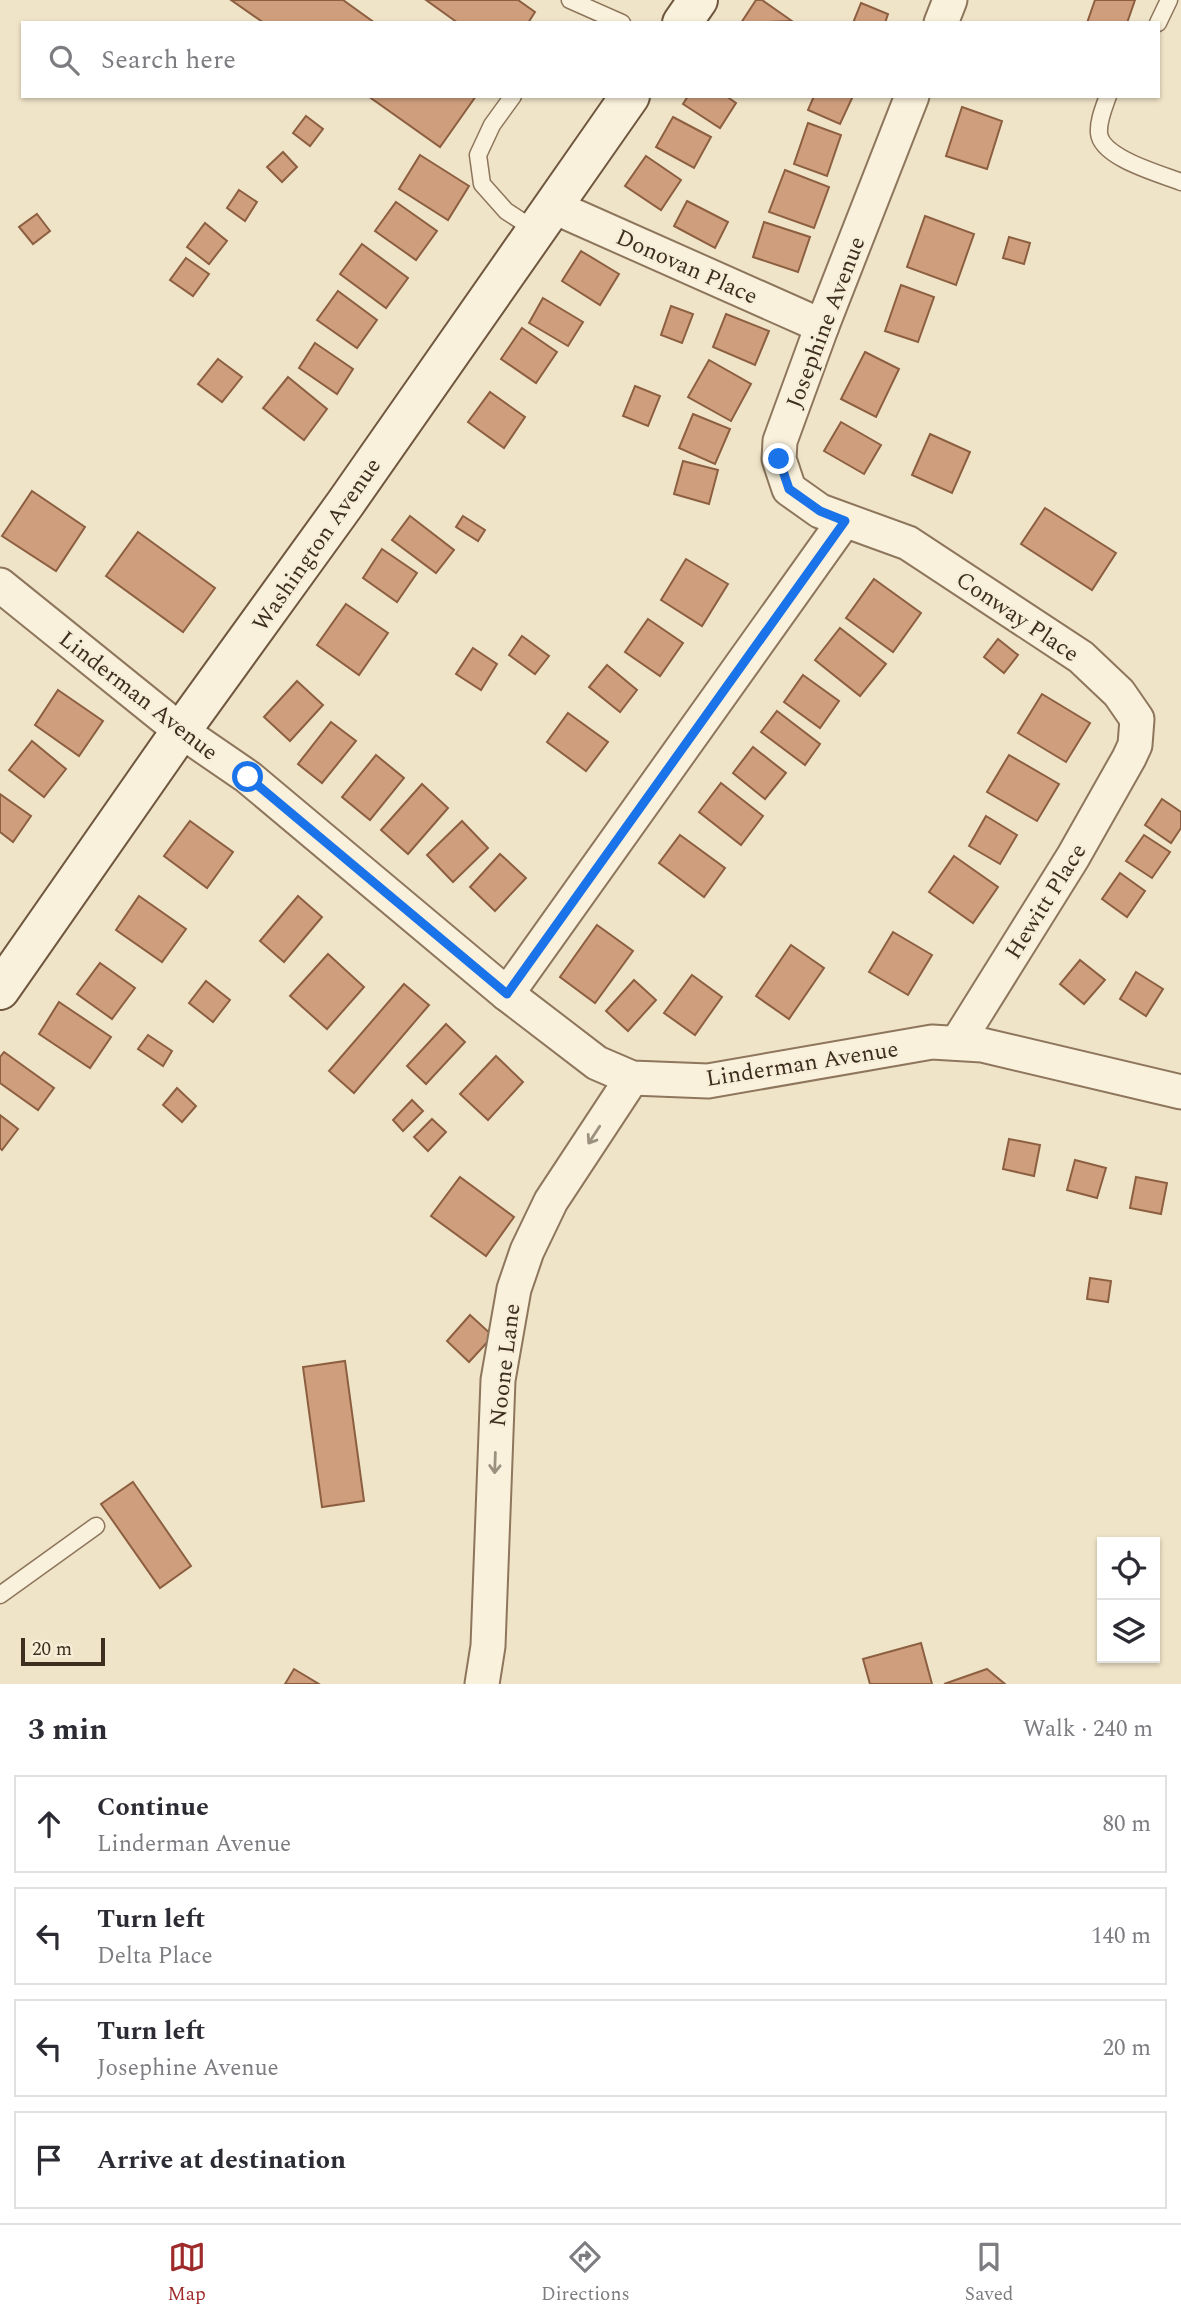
<!DOCTYPE html>
<meta charset="utf-8">
<style>
body{margin:0;font-family:Spectral,serif;background:#f7f7f7;color:#2b2b33}
.controls{position:absolute;right:21px;bottom:21px;display:grid;overflow:hidden;border-radius:0px;box-shadow:0 2px 5px #0004}
.controls button{width:63px;height:63px;display:grid;place-items:center;padding:0;border:0;border-bottom:2px solid #e1e1e2;background:#fff;color:#2b2b33;font:35px sans-serif}
.scale{position:absolute;left:21px;bottom:18px;width:84px;box-sizing:border-box;padding-left:7px;border:4px solid #3d2e20;border-top:0;font-size:19px;line-height:24px;white-space:nowrap;color:#3d2e20;-webkit-text-stroke:5px #f7eed8;paint-order:stroke}
.stop{position:absolute;width:21px;height:21px;margin:-16px;border:5px solid #1a73e8;border-radius:50%;background:#fff}
.stop.end{background:#1a73e8;border-color:#fff;box-shadow:0 2px 7px #0008}
.list{margin:0;padding:0;list-style:none}
h2{display:flex;justify-content:space-between;align-items:center;height:91px;margin:0;padding:0 28px;font-size:30px}
h2 small{font-size:23px;font-weight:400;color:#7c7c81}
.list li{display:grid;grid-template-columns:46px 1fr auto;gap:21px;align-items:center;box-sizing:border-box;height:98px;margin:0 14px 14px;padding:0 14px;border:2px solid #e1e1e2;border-radius:0px}
.list b{display:block;font-size:26px;white-space:nowrap}
.list p{margin:0;font-size:23px;white-space:nowrap;color:#7c7c81}
.list em{font-size:23px;font-style:normal;color:#7c7c81}
.icon{flex:none;width:38px;height:38px;fill:none;stroke:currentColor;stroke-width:2;stroke-linecap:round;stroke-linejoin:round}
.map{position:relative;flex:none;width:1181px;height:1684px;overflow:hidden}
.search{position:absolute;background:#fff;box-shadow:0 2px 5px #0004;left:21px;right:21px;top:21px;height:77px;display:flex;align-items:center;gap:18px;box-sizing:border-box;padding:0 24px;border-radius:0px;color:#7c7c81;font-size:26px}
.sheet{height:539px;background:#fff}
nav{display:flex;justify-content:space-around;align-items:center;box-sizing:border-box;height:98px;border-top:2px solid #e1e1e2;background:#fff;font-size:19px;color:#7c7c81}
nav a{display:grid;justify-items:center;gap:4px}
nav .on{color:#9e2a2b}
.map>svg:first-child{display:block}
.building{fill:#cf9f7d;stroke:#8d5f41;stroke-width:2}
.lines{fill:none;stroke-linecap:round;stroke-linejoin:round}
.service-casing{stroke:#8d765c;stroke-width:19}
.minor-casing{stroke:#8d765c;stroke-width:37}
.secondary-casing{stroke:#6f573f;stroke-width:42}
.service{stroke:#faf1dc;stroke-width:16}
.minor{stroke:#faf1dc;stroke-width:33}
.secondary{stroke:#faf1dc;stroke-width:38}
.oneway{stroke:#9c907e}
.route{stroke:#1a73e8;stroke-width:9}
.labels{text-anchor:middle;stroke-width:5;stroke-linejoin:round;paint-order:stroke}
.street-label{font-size:23px;fill:#3d2e20;stroke:#f7eed8}
</style>
<div class="map">
<svg width="1181" height="1684" viewBox="0 0 1181 1684">
<rect width="100%" height="100%" fill="#f0e4c8"/>
<g class="building">
<path d="M231,0H343L375,23H264Z"/>
<path d="M426,0H518L535,12L528,23H458Z"/>
<path d="M756,0H762L792,21L741,23Z"/>
<path d="M1095,0H1135L1127,23H1087Z"/>
<path d="M861,3L888,14L885,23H853Z"/>
<path d="M368,96H476L440,147Z"/>
<path d="M688,96H726L736,103L720,128L683,104Z"/>
<path d="M814,96H853L840,124L808,110Z"/>
<path d="M962,107L1002,121L987,169L946,156Z"/>
<path d="M306,116L323,129L310,146L293,133Z"/>
<path d="M673,117L711,137L694,168L656,147Z"/>
<path d="M808,123L841,135L827,176L794,164Z"/>
<path d="M283,152L297,167L282,182L267,167Z"/>
<path d="M420,155L469,186L448,220L399,189Z"/>
<path d="M646,156L681,180L661,210L625,186Z"/>
<path d="M785,170L829,187L814,228L769,212Z"/>
<path d="M239,190L257,202L245,221L227,208Z"/>
<path d="M687,201L728,222L715,248L674,226Z"/>
<path d="M396,202L437,231L416,260L375,231Z"/>
<path d="M37,214L50,231L33,244L19,227Z"/>
<path d="M925,216L974,234L956,285L907,267Z"/>
<path d="M764,222L810,237L798,272L753,257Z"/>
<path d="M205,223L227,241L209,264L187,247Z"/>
<path d="M1009,237L1030,243L1024,264L1003,258Z"/>
<path d="M362,244L408,278L386,308L340,274Z"/>
<path d="M581,251L619,274L600,305L562,281Z"/>
<path d="M186,258L209,274L193,296L170,280Z"/>
<path d="M901,285L934,297L918,342L885,331Z"/>
<path d="M338,291L377,320L357,348L317,320Z"/>
<path d="M543,298L583,322L568,346L529,323Z"/>
<path d="M671,306L693,314L682,343L661,335Z"/>
<path d="M726,314L769,331L755,365L713,347Z"/>
<path d="M522,328L557,352L536,383L501,359Z"/>
<path d="M315,343L353,369L337,394L299,368Z"/>
<path d="M865,352L899,369L876,417L841,399Z"/>
<path d="M218,359L242,377L222,402L198,384Z"/>
<path d="M709,360L751,384L731,421L688,397Z"/>
<path d="M288,377L327,409L304,440L263,408Z"/>
<path d="M635,386L660,396L648,426L623,416Z"/>
<path d="M490,392L525,417L504,448L468,422Z"/>
<path d="M693,414L730,429L715,464L679,448Z"/>
<path d="M841,422L881,445L864,474L824,451Z"/>
<path d="M930,434L970,452L952,493L912,475Z"/>
<path d="M683,461L718,470L709,504L674,494Z"/>
<path d="M32,491L85,527L56,571L2,536Z"/>
<path d="M1045,508L1116,553L1092,590L1021,544Z"/>
<path d="M410,516L454,550L436,573L392,540Z"/>
<path d="M463,516L485,530L478,541L456,527Z"/>
<path d="M138,532L215,588L183,632L106,576Z"/>
<path d="M382,549L417,573L397,602L363,578Z"/>
<path d="M686,559L728,584L702,626L661,600Z"/>
<path d="M874,579L921,613L893,652L846,618Z"/>
<path d="M346,604L388,633L359,675L317,645Z"/>
<path d="M648,619L683,643L660,676L625,652Z"/>
<path d="M840,628L886,664L860,696L815,660Z"/>
<path d="M522,636L549,656L535,674L509,655Z"/>
<path d="M998,639L1018,655L1004,673L984,657Z"/>
<path d="M473,648L497,664L481,690L456,674Z"/>
<path d="M607,665L637,690L620,712L589,687Z"/>
<path d="M803,675L839,701L820,728L784,702Z"/>
<path d="M297,681L323,705L290,741L264,717Z"/>
<path d="M58,690L103,721L79,756L35,725Z"/>
<path d="M1042,694L1090,723L1066,762L1018,733Z"/>
<path d="M777,711L820,744L805,765L761,732Z"/>
<path d="M568,713L608,742L586,771L547,742Z"/>
<path d="M331,722L356,741L322,783L298,764Z"/>
<path d="M32,741L66,769L44,797L9,770Z"/>
<path d="M753,747L786,773L765,799L733,773Z"/>
<path d="M376,755L404,778L370,820L342,797Z"/>
<path d="M1009,755L1059,784L1037,821L987,792Z"/>
<path d="M721,783L763,816L741,845L699,812Z"/>
<path d="M422,784L448,808L408,854L381,830Z"/>
<path d="M0,794L31,816L13,842L0,832Z"/>
<path d="M1162,799L1181,812V828L1171,843L1145,825Z"/>
<path d="M986,816L1017,835L1000,864L969,846Z"/>
<path d="M190,821L233,852L207,888L164,856Z"/>
<path d="M462,821L488,848L453,882L427,855Z"/>
<path d="M680,835L725,868L704,897L659,863Z"/>
<path d="M1144,835L1170,852L1152,878L1126,861Z"/>
<path d="M500,854L526,878L495,911L470,887Z"/>
<path d="M954,856L998,887L973,923L929,892Z"/>
<path d="M1120,873L1145,891L1127,917L1102,899Z"/>
<path d="M139,896L186,929L162,962L116,930Z"/>
<path d="M298,896L322,917L284,962L260,941Z"/>
<path d="M597,925L633,951L595,1003L560,977Z"/>
<path d="M893,932L932,955L908,995L869,972Z"/>
<path d="M791,945L824,968L789,1019L756,996Z"/>
<path d="M328,954L364,987L327,1029L290,996Z"/>
<path d="M1080,960L1105,980L1084,1004L1060,984Z"/>
<path d="M100,963L135,988L112,1019L77,994Z"/>
<path d="M1136,972L1163,989L1146,1016L1120,999Z"/>
<path d="M692,975L722,997L695,1035L664,1013Z"/>
<path d="M634,980L656,1000L628,1031L606,1011Z"/>
<path d="M206,981L230,1000L213,1022L189,1003Z"/>
<path d="M404,984L429,1005L354,1093L329,1071Z"/>
<path d="M59,1002L111,1037L90,1068L39,1034Z"/>
<path d="M446,1024L465,1042L426,1084L407,1066Z"/>
<path d="M148,1035L172,1051L163,1066L138,1049Z"/>
<path d="M4,1052L54,1088L38,1110L0,1083V1057Z"/>
<path d="M496,1056L523,1082L488,1120L460,1094Z"/>
<path d="M177,1088L196,1106L182,1122L163,1105Z"/>
<path d="M412,1100L423,1111L403,1131L393,1120Z"/>
<path d="M0,1115L18,1129L2,1150L0,1148Z"/>
<path d="M432,1119L446,1132L428,1151L414,1137Z"/>
<path d="M1009,1139L1040,1145L1034,1176L1003,1169Z"/>
<path d="M1075,1160L1106,1168L1097,1198L1067,1190Z"/>
<path d="M460,1177L514,1217L486,1256L431,1216Z"/>
<path d="M1136,1177L1167,1183L1161,1214L1130,1208Z"/>
<path d="M1090,1278L1111,1281L1108,1302L1087,1299Z"/>
<path d="M470,1315L493,1336L469,1362L447,1341Z"/>
<path d="M345,1361L364,1501L322,1507L303,1367Z"/>
<path d="M133,1482L191,1566L160,1588L101,1504Z"/>
<path d="M921,1643L932,1684H870L863,1659Z"/>
<path d="M294,1669L319,1684H285Z"/>
<path d="M987,1669L1005,1684H944Z"/>
</g>
<g class="lines">
<defs>
<g id="service">
<path d="M570,0L622,23"/>
<path d="M1158,23L1169,0"/>
<path d="M513,96L492,125L478,155L482,184L506,211L535,230"/>
<path d="M1108,96C1104,107 1098,121 1099,133C1101,158 1161,174 1181,182"/>
<path d="M0,1595L96,1526"/>
</g>
<g id="minor">
<path d="M941,23L950,0"/>
<path d="M912,96L822,326L780,441L779,459L789,489L820,511L908,543L1081,657L1119,693L1137,719L1135,745L1129,758L1073,857L957,1043"/>
<path d="M552,206L822,326"/>
<path d="M0,585L181,731L248,777L507,994L597,1063L632,1078L708,1081L932,1042L982,1045L1181,1092"/>
<path d="M507,994L844,521"/>
<path d="M482,1684L488,1646L498,1380L514,1289L527,1251L551,1201L632,1078"/>
</g>
<g id="secondary">
<path d="M682,23L698,0"/>
<path d="M0,990L173,742L345,504L630,96"/>
</g>
</defs>
<use href="#service" class="service-casing"/>
<use href="#minor" class="minor-casing"/>
<use href="#secondary" class="secondary-casing"/>
<use href="#service" class="service"/>
<use href="#minor" class="minor"/>
<use href="#secondary" class="secondary"/>
</g>
<defs><path id="oneway-shaft" d="M-6 0H5M1.5-3L5.5 0L1.5 3" fill="none" stroke-width="1.6" stroke-linecap="round" stroke-linejoin="round" transform="scale(1.75)"/></defs>
<g class="oneway">
<use href="#oneway-shaft" transform="translate(594 1135) rotate(123)"/>
<use href="#oneway-shaft" transform="translate(495 1463) rotate(92)"/>
</g>
<g class="lines">
<path class="route" d="M248,777L507,994L845,521L820,511L789,489L779,459"/>
</g>
<g class="labels">
<g class="street-label">
<text transform="translate(687 266) rotate(24)" y="8">Donovan Place</text>
<text transform="translate(825 322) rotate(-69)" y="8">Josephine Avenue</text>
<text transform="translate(316 544) rotate(-55)" y="8">Washington Avenue</text>
<text transform="translate(1018 616) rotate(34)" y="8">Conway Place</text>
<text transform="translate(139 695) rotate(38)" y="8">Linderman Avenue</text>
<text transform="translate(1045 901) rotate(-58)" y="8">Hewitt Place</text>
<text transform="translate(802 1063) rotate(-9)" y="8">Linderman Avenue</text>
<text transform="translate(504 1365) rotate(-83)" y="8">Noone Lane</text>
</g>
</g>
</svg>
<div class="controls">
<button><svg class="icon" aria-label="locate" viewBox="0 0 24 24"><circle cx="12" cy="12" r="6"/><path d="M12 2v4M12 18v4M2 12h4M18 12h4"/></svg></button>
<button><svg class="icon" aria-label="layers" viewBox="0 0 24 24"><path d="M12 4l9 5-9 5-9-5zM3 14l9 5 9-5"/></svg></button>
</div>
<div class="scale">20 m</div>
<div class="stop" style="left:248px;top:777px"></div>
<div class="stop end" style="left:779px;top:459px"></div>
<div class="search"><svg class="icon" aria-label="search" viewBox="0 0 24 24"><circle cx="10" cy="10" r="6"/><path d="M15 15l6 6"/></svg>Search here</div>
</div>
<section class="sheet">
<h2>3 min<small>Walk · 240 m</small></h2>
<ul class="list">
<li><svg class="icon" aria-label="ahead" viewBox="0 0 24 24"><path d="M12 20V5M6 11l6-6 6 6"/></svg><div><b>Continue</b><p>Linderman Avenue</p></div><em>80 m</em></li>
<li><svg class="icon" aria-label="left" viewBox="0 0 24 24"><path d="M17 20v-9H6M10 6l-5 5 5 5"/></svg><div><b>Turn left</b><p>Delta Place</p></div><em>140 m</em></li>
<li><svg class="icon" aria-label="left" viewBox="0 0 24 24"><path d="M17 20v-9H6M10 6l-5 5 5 5"/></svg><div><b>Turn left</b><p>Josephine Avenue</p></div><em>20 m</em></li>
<li><svg class="icon" aria-label="arrive" viewBox="0 0 24 24"><path d="M6 21V4h12l-3 4 3 4H6"/></svg><div><b>Arrive at destination</b></div></li>
</ul>
</section>
<nav>
<a class="on"><svg class="icon" aria-label="map" viewBox="0 0 24 24"><path d="M3 6l6-2 6 2 6-2v14l-6 2-6-2-6 2zM9 4v14M15 6v14"/></svg>Map</a>
<a><svg class="icon" aria-label="directions" viewBox="0 0 24 24"><path d="M12 3l9 9-9 9-9-9zM9 14v-3h6M13 9l2 2-2 2"/></svg>Directions</a>
<a><svg class="icon" aria-label="saved" viewBox="0 0 24 24"><path d="M7 4h10v16l-5-4-5 4z"/></svg>Saved</a>
</nav>
